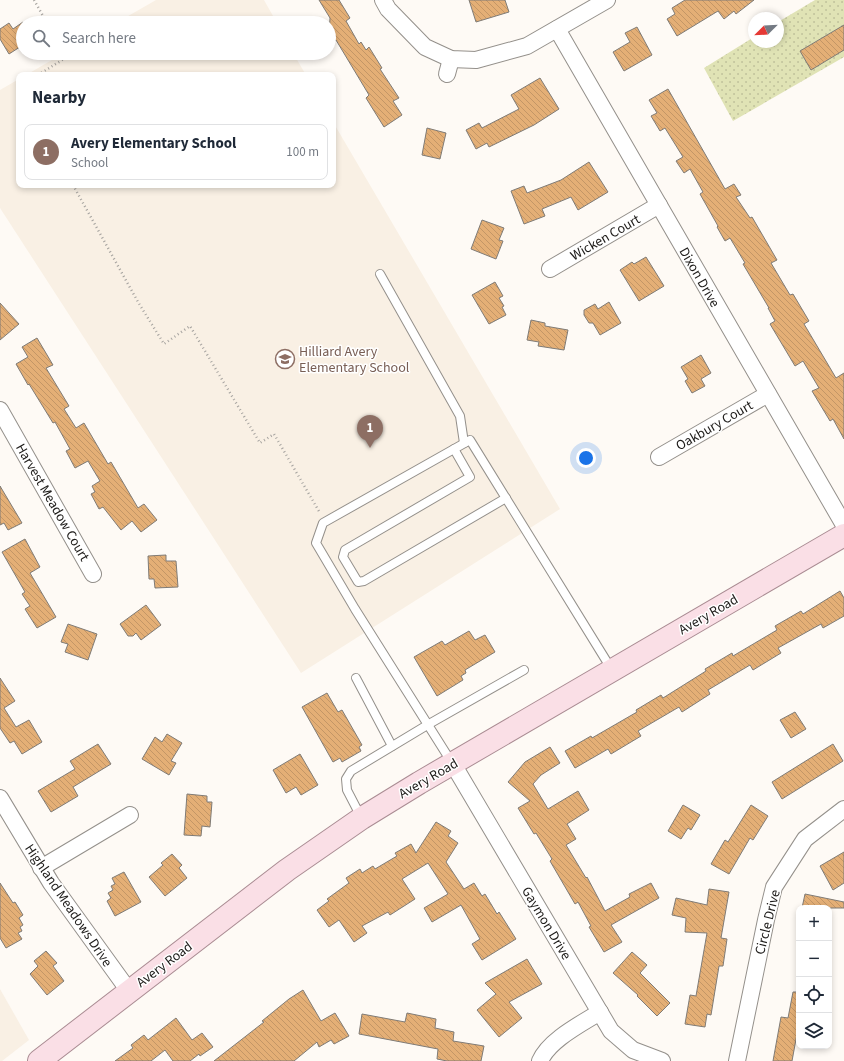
<!DOCTYPE html>
<meta charset="utf-8">
<style>
body{margin:0;font-family:"Source Sans 3",sans-serif;background:#f2f2f3;color:#1f2937}
.controls{position:absolute;right:12px;bottom:12px;display:grid;overflow:hidden;border-radius:8px;box-shadow:0 2px 6px #0003}
.controls button{width:36px;height:36px;display:grid;place-items:center;padding:0;border:0;border-bottom:1px solid #e0e1e3;background:#fff;color:#1f2937;font:20px sans-serif}
.compass{position:absolute;left:748px;top:12px;width:36px;height:36px;border-radius:50%;background:#fff;box-shadow:0 2px 6px #0003;rotate:246deg}
.you{position:absolute;left:586px;top:458px;width:14px;height:14px;margin:-10px;border:3px solid #fff;border-radius:50%;background:#1a73e8;box-shadow:0 0 0 6px #1a73e833}
.badge{display:grid;place-items:center;width:26px;height:26px;border-radius:50%;background:#7c3aed;color:#fff;font-size:13px;font-weight:700}
.pin{position:absolute;translate:-50% -33px;filter:drop-shadow(0 1px 2px #0008)}
.pin::after{content:'';position:absolute;top:21px;width:14px;height:12px;background:inherit;clip-path:polygon(0 0,100% 0,50% 100%)}
.list{margin:0;padding:0;list-style:none}
h2{display:flex;justify-content:space-between;align-items:center;height:52px;margin:0;padding:0 16px;font-size:17px}
h2 small{font-size:13px;font-weight:400;color:#747a83}
.list li{display:grid;grid-template-columns:26px 1fr auto;gap:12px;align-items:center;box-sizing:border-box;height:56px;margin:0 8px 8px;padding:0 8px;border:1px solid #e0e1e3;border-radius:8px}
.list b{display:block;font-size:15px;white-space:nowrap}
.list p{margin:0;font-size:13px;white-space:nowrap;color:#747a83}
.list em{font-size:13px;font-style:normal;color:#747a83}
.icon{flex:none;width:22px;height:22px;fill:none;stroke:currentColor;stroke-width:2;stroke-linecap:round;stroke-linejoin:round}
.map{position:relative;flex:none;width:844px;height:1061px;overflow:hidden}
.search{position:absolute;background:#fff;box-shadow:0 2px 6px #0003;left:16px;top:16px;width:320px;height:44px;display:flex;align-items:center;gap:10px;box-sizing:border-box;padding:0 14px;border-radius:22px;color:#747a83;font-size:15px}
.panel{position:absolute;background:#fff;box-shadow:0 2px 6px #0003;left:16px;top:72px;width:320px;height:116px;border-radius:8px}
.map>svg:first-child{display:block}
.built{fill:#f9f0e4}
.green{fill:url(#green-dots)}
.building{fill:url(#building-back-hatch);stroke:#7f7b76}
.lines{fill:none;stroke-linecap:round;stroke-linejoin:round}
.lane-casing{stroke:#94908b;stroke-width:10}
.street-casing{stroke:#94908b;stroke-width:18}
.primary-casing{stroke:#aa8c93;stroke-width:24}
.path{stroke:#a7a4a0;stroke-width:2.5;stroke-dasharray:1 3;stroke-linecap:butt}
.lane{stroke:#fff;stroke-width:8}
.street{stroke:#fff;stroke-width:16}
.primary{stroke:#fadfe6;stroke-width:22}
.labels{text-anchor:middle;stroke-width:3;stroke-linejoin:round;paint-order:stroke}
.street-label{font-size:14px;fill:#1d1b19;stroke:#fff}
.education-label{font-size:14px;fill:#785e54;stroke:#fff;text-anchor:start}
</style>
<div class="map">
<svg width="844" height="1061" viewBox="0 0 844 1061">
<defs>
<pattern id="green-dots" width="8" height="8" patternUnits="userSpaceOnUse"><rect width="8" height="8" fill="#e0e3b5"/><path d="M2 2h.1M6 6h.1" fill="none" stroke="#c0c29b" stroke-width="1.8" stroke-linecap="round"/></pattern>
<pattern id="building-back-hatch" width="6" height="6" patternUnits="userSpaceOnUse"><rect width="6" height="6" fill="#e4af76"/><path d="M-1 5l2 2M0 0l6 6M5-1l2 2" fill="none" stroke="#c39666"/></pattern>
</defs>
<rect width="100%" height="100%" fill="#fefaf5"/>
<g class="built">
<path d="M156,0H264L277,23H116Z"/>
<path d="M64,53H293L306,75H26Z"/>
<path d="M19,79V185H333V122L560,509L301,673L0,208V90Z"/>
<path d="M0,989L29,1040L2,1061H0Z"/>
</g>
<path class="green" d="M815,0H844V57L733,121L704,68L754,37V42H778V22Z"/>
<g class="building">
<path d="M319,0H339L350,18L346,21L359,44L361,42L366,50L369,47L382,68L380,69L399,98L393,101L402,115L384,127L366,98L369,95L336,40L333,42L329,36L330,18Z"/>
<path d="M469,0H505L509,12L476,22Z"/>
<path d="M685,0H754L736,14L734,11L724,19L718,11L677,36L667,19L675,14L672,8Z"/>
<path d="M23,22V45L9,54L0,39V29L9,23L13,29Z"/>
<path d="M844,25V50L811,70L800,51Z"/>
<path d="M637,27L652,55L624,71L613,52L630,42L625,33Z"/>
<path d="M540,78L559,109L534,125L489,147L487,143L476,149L466,130L479,123L482,128L519,109L511,95Z"/>
<path d="M668,89L725,189L734,184L741,195L736,197L750,218L752,217L777,260L771,263L790,295L793,294L809,321L804,324L836,378L844,373V439L833,419L830,421L812,391L819,388L803,361L795,366L770,324L775,321L768,308H769L743,264L745,263L730,238L725,241L717,227L718,226L700,194L703,192L690,169L684,173L676,161L683,157L665,128L660,131L651,116L657,113L649,100Z"/>
<path d="M427,128L446,133L440,159L422,155Z"/>
<path d="M589,162L608,192L578,210L571,197L542,209L545,216L524,224L511,191L524,186L527,193L561,180Z"/>
<path d="M482,220L504,228L499,240L503,241L496,259L471,249Z"/>
<path d="M646,257L664,286L639,301L620,270L632,262L634,264Z"/>
<path d="M495,282L503,296L499,298L504,306L502,307L506,315L489,324L472,295Z"/>
<path d="M609,302L621,323L600,335L593,323H589L584,315V310L595,304L598,309Z"/>
<path d="M0,303L19,324L0,340Z"/>
<path d="M531,320L545,323V326L568,330L564,350L538,346L539,342L527,340Z"/>
<path d="M37,338L53,365L46,368L69,406L64,409L76,428L84,423L108,464L111,462L138,508L144,504L157,520L141,532L132,521L121,530L103,507L99,509L91,494L95,492L92,486L100,481L88,461L75,468L66,451L70,449L55,422L53,423L29,384L28,385L16,364L28,357L22,347Z"/>
<path d="M701,355L711,373L701,379L705,386L692,393L685,381L688,379L681,367Z"/>
<path d="M0,486L22,523L8,530L4,523L0,525Z"/>
<path d="M25,539L40,567L30,573L56,617L37,628L25,609L30,606L22,594L25,592L2,552Z"/>
<path d="M166,555V561H176L178,587L155,588L154,579H149L148,556Z"/>
<path d="M840,591L844,598V616L823,628L821,624L778,648L781,653L753,670L750,665L708,690L710,694L682,712L679,707L638,731L641,736L611,754L608,749L575,768L565,751L591,736L592,738L637,712L636,710L661,695L663,698L706,671L705,669L732,653L733,656L777,630L775,626L801,611L803,614Z"/>
<path d="M146,605L161,625L141,640L136,633L133,636H128L120,624Z"/>
<path d="M68,624L97,634L88,660L65,652L68,644L61,642Z"/>
<path d="M469,631L475,640L485,635L495,652L465,670L466,673L461,676L463,680L437,696L414,657L442,641L445,645Z"/>
<path d="M0,678L15,701L4,708L16,727L29,720L42,742L22,754L14,741L10,743L0,728Z"/>
<path d="M327,693L338,712L342,710L362,745L359,747L361,751L342,762L340,758L333,762L302,707Z"/>
<path d="M795,712L806,729L791,738L780,720Z"/>
<path d="M167,734L182,743L171,761L176,763L169,775L142,759L155,737L162,742Z"/>
<path d="M98,744L111,764L73,787L78,796L51,812L38,791L75,769L70,761Z"/>
<path d="M833,744L843,761L782,799L772,782Z"/>
<path d="M550,747L560,763L541,775L533,784L548,809L578,791L589,810L567,824L576,839L566,845L586,878L587,877L605,911L630,897L629,894L651,883L659,898L611,925L622,942L604,952L589,927L591,926L578,902L575,904L550,861L552,859L536,833L534,834L518,808L530,801L508,782L525,762Z"/>
<path d="M300,754L318,785L301,795L296,787L286,793L273,770Z"/>
<path d="M187,794L207,796V802H212L210,827L202,826L201,836L184,835Z"/>
<path d="M683,805L700,815L691,830L688,828L681,839L668,831Z"/>
<path d="M751,805L768,816L753,840L750,838L729,874L711,864L725,840L728,842Z"/>
<path d="M436,822L451,831L448,836L458,843L446,862L464,889L474,883L482,896L485,894L497,914L499,912L516,939L482,960L472,944L480,939L461,905L432,922L424,908L448,894L428,863L402,879L415,899L390,915L388,912L362,926L367,933L354,942L339,920L329,927L317,910L329,901L327,899L349,883L346,878L360,869L362,873L373,866L375,869L397,856L395,853L411,844L416,853Z"/>
<path d="M844,852V883L833,890L820,866Z"/>
<path d="M172,854L182,865L179,868L187,878L165,896L149,877L163,865L161,863Z"/>
<path d="M124,872L141,902L115,916L107,901L111,898L108,893L113,890L111,886L115,884L112,878Z"/>
<path d="M0,883L13,903L15,902L23,915L19,918L23,925L20,927L22,931L18,933L22,939L6,948L0,938Z"/>
<path d="M709,889L729,892L721,938L727,939L723,966H719L711,1015L707,1014L705,1027L685,1024L690,995L696,996L707,933L685,932L686,918L672,915L676,898L707,905Z"/>
<path d="M805,894L844,902V908H802Z"/>
<path d="M46,951L57,963L53,966L64,981L47,995L30,974L38,966L34,961Z"/>
<path d="M632,952L647,965L640,973L670,1003L657,1016L637,996L638,995L613,973Z"/>
<path d="M527,959L542,984L509,1002L522,1018L499,1037L477,1010L496,994L485,983Z"/>
<path d="M303,990L321,1021L335,1013L349,1036L334,1044L331,1040L319,1047L317,1042L294,1061H214L264,1022L262,1021L289,999Z"/>
<path d="M793,992H799V1023L792,1061H773L781,1017L788,1018Z"/>
<path d="M407,1013L436,1019L435,1028L454,1032L453,1041L484,1046L481,1061H447L437,1059L438,1049L359,1034L362,1014L405,1022Z"/>
<path d="M176,1018L192,1040L202,1033L213,1047L200,1056L199,1054L190,1061H173L165,1050L151,1061H115L133,1048L131,1045L144,1035L148,1040Z"/>
</g>
<g class="lines">
<defs>
<g id="lane">
<path d="M380,274L460,416L464,443"/>
<path d="M454,449L470,477L345,550L343,557L358,582L364,581L506,498"/>
<path d="M356,678L392,746"/>
<path d="M452,763L355,609L316,543L323,523L470,440L612,670"/>
<path d="M361,817L347,790L346,779L351,771L429,724L524,670"/>
</g>
<g id="street">
<path d="M383,0L388,9L425,47L451,59L476,60L527,46L607,0"/>
<path d="M557,29L844,525"/>
<path d="M447,74L451,59"/>
<path d="M550,269L659,205"/>
<path d="M0,410L93,574"/>
<path d="M659,457L768,394"/>
<path d="M453,764L611,1031L633,1050L662,1061"/>
<path d="M0,798L51,883L129,991"/>
<path d="M41,868L130,815"/>
<path d="M540,1061C549,1040 581,1024 600,1012"/>
<path d="M737,1061L766,920L774,887L805,839L844,809"/>
</g>
<path id="primary" d="M39,1061L287,870L362,818L419,783L844,535"/>
</defs>
<use href="#lane" class="lane-casing"/>
<use href="#street" class="street-casing"/>
<use href="#primary" class="primary-casing"/>
<g class="path">
<path d="M34,0L47,23"/>
<path d="M38,75L67,57L64,53"/>
<path d="M19,87L18,88L19,90"/>
<path d="M73,185L138,302L164,344L190,326L260,443L274,434L320,513"/>
</g>
<use href="#lane" class="lane"/>
<use href="#street" class="street"/>
<use href="#primary" class="primary"/>
</g>
<defs>
<symbol id="school-ring" viewBox="-11 -11 22 22"><circle r="9.5" fill="#fff" stroke="#8d6e63" stroke-width="1.5"/><path d="M0-5L7-2L0 1L-7-2ZM-4 1L0 2.5L4 1V4Q0 6-4 4Z" fill="#8d6e63"/></symbol>
</defs>
<g fill-rule="evenodd">
<use href="#school-ring" x="274" y="348" width="22" height="22"/>
</g>
<g class="labels">
<g class="street-label">
<text transform="translate(605 237) rotate(-30)" y="5">Wicken Court</text>
<text transform="translate(700 277) rotate(60)" y="5">Dixon Drive</text>
<text transform="translate(714 425) rotate(-30)" y="5">Oakbury Court</text>
<text transform="translate(53 502) rotate(60)" y="5">Harvest Meadow Court</text>
<text transform="translate(708 614) rotate(-30)" y="5">Avery Road</text>
<text transform="translate(428 778) rotate(-30)" y="5">Avery Road</text>
<text transform="translate(69 905) rotate(56)" y="5">Highland Meadows Drive</text>
<text transform="translate(767 922) rotate(-76)" y="5">Circle Drive</text>
<text transform="translate(547 923) rotate(59)" y="5">Gaymon Drive</text>
<text transform="translate(164 964) rotate(-37)" y="5">Avery Road</text>
</g>
<g class="education-label">
<text x="299" y="356">Hilliard Avery<tspan x="299" dy="16">Elementary School</tspan></text>
</g>
</g>
</svg>
<div class="controls">
<button>+</button>
<button>−</button>
<button><svg class="icon" aria-label="locate" viewBox="0 0 24 24"><circle cx="12" cy="12" r="6"/><path d="M12 2v4M12 18v4M2 12h4M18 12h4"/></svg></button>
<button><svg class="icon" aria-label="layers" viewBox="0 0 24 24"><path d="M12 4l9 5-9 5-9-5zM3 14l9 5 9-5"/></svg></button>
</div>
<svg class="compass" viewBox="-18 -18 36 36"><path d="M0-13l5 13h-10z" fill="#e53935"/><path d="M0 13l5-13h-10z" fill="#747a83"/></svg>
<div class="you"></div>
<div class="pin badge" style="left:370px;top:448px;background:#8d6e63">1</div>
<div class="search"><svg class="icon" aria-label="search" viewBox="0 0 24 24"><circle cx="10" cy="10" r="6"/><path d="M15 15l6 6"/></svg>Search here</div>
<section class="panel">
<h2>Nearby<small></small></h2>
<ul class="list">
<li><span class="badge" style="background:#8d6e63">1</span><div><b>Avery Elementary School</b><p>School</p></div><em>100 m</em></li>
</ul>
</section>
</div>
